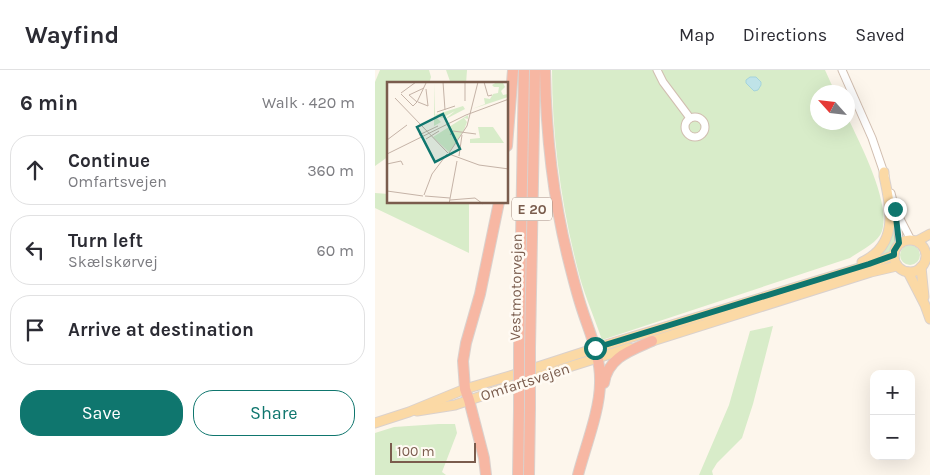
<!DOCTYPE html>
<meta charset="utf-8">
<style>
body{margin:0;font-family:Karla,sans-serif;background:#f2f2f3;color:#2b2b33}
.controls{position:absolute;right:15px;bottom:15px;display:grid;overflow:hidden;border-radius:10px;box-shadow:0 5px 20px #0002}
.controls button{width:45px;height:45px;display:grid;place-items:center;padding:0;border:0;border-bottom:1px solid #e1e1e2;background:#fff;color:#2b2b33;font:25px sans-serif}
.compass{position:absolute;left:435px;top:15px;width:45px;height:45px;border-radius:50%;background:#fff;box-shadow:0 5px 20px #0002;rotate:297deg}
.scale{position:absolute;left:15px;bottom:12px;width:86px;box-sizing:border-box;padding-left:5px;border:2px solid #7a5c4d;border-top:0;font-size:14px;line-height:18px;white-space:nowrap;color:#7a5c4d;-webkit-text-stroke:4px #fffaf3;paint-order:stroke}
.stop{position:absolute;width:15px;height:15px;margin:-11px;border:4px solid #0f766e;border-radius:50%;background:#fff}
.stop.end{background:#0f766e;border-color:#fff;box-shadow:0 1px 5px #0008}
.list{margin:0;padding:0;list-style:none}
h2{display:flex;justify-content:space-between;align-items:center;height:65px;margin:0;padding:0 20px;font-size:21px}
h2 small{font-size:16px;font-weight:400;color:#7c7c81}
.list li{display:grid;grid-template-columns:32px 1fr auto;gap:15px;align-items:center;box-sizing:border-box;height:70px;margin:0 10px 10px;padding:0 10px;border:1px solid #e1e1e2;border-radius:20px}
.list b{display:block;font-size:19px;white-space:nowrap}
.list p{margin:0;font-size:16px;white-space:nowrap;color:#7c7c81}
.list em{font-size:16px;font-style:normal;color:#7c7c81}
.actions{display:flex;gap:10px;padding:15px 20px}
.actions a{flex:1;padding:11px 0;border:1px solid #0f766e;border-radius:20px;text-align:center;font-size:18px;color:#0f766e}
.actions .main{background:#0f766e;color:#fff}
.icon{flex:none;width:28px;height:28px;fill:none;stroke:currentColor;stroke-width:2;stroke-linecap:round;stroke-linejoin:round}
.map{position:relative;flex:none;width:555px;height:405px;overflow:hidden}
header{display:flex;align-items:center;gap:30px;box-sizing:border-box;height:70px;padding:0 25px;background:#fff;border-bottom:1px solid #e1e1e2}
header strong{font-size:24px}
nav{display:flex;gap:28px;margin-inline-start:auto;font-size:18px}
main{display:flex}
aside{flex:1;background:#fff}
.map>svg:first-child{display:block}
.green{fill:#d8ecc9}
.water{fill:#bfe3e8;stroke:#a5d3da}
.lines{fill:none;stroke-linecap:round;stroke-linejoin:round}
.minor-casing{stroke:#d1beb0;stroke-width:9}
.major-casing{stroke:#dad1cd;stroke-width:11}
.highway-casing{stroke:#dad1cd;stroke-width:12}
.minor{stroke:#fff;stroke-width:7}
.major{stroke:#fbd9a5;stroke-width:9}
.highway{stroke:#f7b7a3;stroke-width:10}
.highway-bridge-casing{stroke:#dad1cd;stroke-width:12;stroke-linecap:butt}
.highway-bridge{stroke:#f7b7a3;stroke-width:10}
.route{stroke:#0f766e;stroke-width:6}
.labels{text-anchor:middle;stroke-width:5;stroke-linejoin:round;paint-order:stroke}
.shield{fill:#fffaf3;stroke:#a28b7f;stroke-width:1}
.shield-label{font-size:14px;font-weight:bold;fill:#7a5c4d}
.street-label{font-size:15px;fill:#7a5c4d;stroke:#fffaf3}
.inset-road{fill:none;stroke:#c5b3a7;stroke-width:1}
.view{fill:#0f766e;fill-opacity:0.15;stroke:#0f766e;stroke-width:2.5}
.inset-edge{fill:none;stroke:#7a5c4d;stroke-width:2.5}
</style>
<header>
<strong>Wayfind</strong>
<nav><a>Map</a><a>Directions</a><a>Saved</a></nav>
</header>
<main>
<aside>
<h2>6 min<small>Walk · 420 m</small></h2>
<ul class="list">
<li><svg class="icon" aria-label="ahead" viewBox="0 0 24 24"><path d="M12 20V5M6 11l6-6 6 6"/></svg><div><b>Continue</b><p>Omfartsvejen</p></div><em>360 m</em></li>
<li><svg class="icon" aria-label="left" viewBox="0 0 24 24"><path d="M17 20v-9H6M10 6l-5 5 5 5"/></svg><div><b>Turn left</b><p>Skælskørvej</p></div><em>60 m</em></li>
<li><svg class="icon" aria-label="arrive" viewBox="0 0 24 24"><path d="M6 21V4h12l-3 4 3 4H6"/></svg><div><b>Arrive at destination</b></div></li>
</ul>
<div class="actions"><a class="main">Save</a><a>Share</a></div>
</aside>
<div class="map">
<svg width="555" height="405" viewBox="0 0 555 405">
<rect width="100%" height="100%" fill="#fdf6ec"/>
<g class="green">
<path d="M5,0H54L56,7L54,14H14V86L0,96V12Z"/>
<path d="M71,0H92L91,14H76Z"/>
<path d="M177,0H450L460,22H442V52H472L473,48C485,74 516,132 507,161C503,173 485,181 475,188L227,270C220,249 211,229 205,208C187,141 177,69 177,0Z"/>
<path d="M0,123L14,124V132L94,133V183L0,138Z"/>
<path d="M518,151H520C523,174 518,183 496,192Z"/>
<circle cx="535" cy="185" r="10"/>
<path d="M398,256L378,334L367,368L342,393L337,401L338,405H324L354,335L375,261Z"/>
<path d="M64,354H80L82,363L67,402L71,405H0V363L19,357Z"/>
</g>
<path class="water" d="M375,7H381L386,12V15L383,20L379,21L371,13V10Z"/>
<g class="lines">
<defs>
<g id="minor">
<path d="M282,0L288,12L315,48"/>
<path d="M467,0L497,68L510,106"/>
<circle cx="320" cy="57" r="10"/>
<path d="M516,123L520,139L536,170"/>
<path d="M522,147L524,173"/>
</g>
<g id="major">
<circle cx="535" cy="186" r="16"/>
<path d="M542,171L555,164"/>
<path d="M487,192C524,175 516,139 509,106V102"/>
<path d="M546,197L549,227"/>
<path d="M533,202L550,235L555,249"/>
<path d="M271,273L496,202L522,196"/>
<path d="M42,341L80,335L162,307L254,278"/>
<path d="M0,353L34,342L90,319L138,305L221,278L494,195L519,185"/>
</g>
<g id="highway">
<path d="M170,0C171,65 178,129 194,192C198,208 202,224 207,239C215,264 226,287 225,313C225,340 210,378 203,405"/>
<path d="M132,76L138,0"/>
<path d="M144,278L149,0"/>
<path d="M155,278L160,0"/>
<path d="M229,313C233,287 257,280 277,271"/>
<path d="M111,405L109,388L94,330L90,319L88,291L91,273L105,224L124,132"/>
<path d="M143,405L144,339"/>
<path d="M154,405L155,338"/>
</g>
</defs>
<use href="#minor" class="minor-casing"/>
<use href="#major" class="major-casing"/>
<use href="#highway" class="highway-casing"/>
<use href="#minor" class="minor"/>
<use href="#major" class="major"/>
<use href="#highway" class="highway"/>
<defs>
<g id="highway-bridge">
<path d="M155,338V278"/>
<path d="M144,339V278"/>
</g>
</defs>
<use href="#highway-bridge" class="highway-bridge-casing"/>
<use href="#highway-bridge" class="highway-bridge"/>
</g>
<g class="lines">
<path class="route" d="M220,278L494,194L519,185V181L524,173L520,139"/>
</g>
<g class="labels">
<rect class="shield" x="137" y="127.5" width="40" height="23" rx="4"/>
<g class="shield-label">
<text x="157" y="144">E 20</text>
</g>
<g class="street-label">
<text transform="translate(141 217) rotate(-89)" y="5">Vestmotorvejen</text>
<text transform="translate(150 312) rotate(-18)" y="5">Omfartsvejen</text>
</g>
</g>
<g transform="translate(12 12)">
<rect width="121" height="121" fill="#fdf6ec"/>
<path d="M110,0L116,1L118,5L114,9L116,13L121,12V15L85,27L98,22L97,16L103,17L106,12L111,11L112,5H107L105,3ZM47,1L48,33L76,24L78,27L57,38L68,29L55,36L47,33L54,40L47,44ZM81,33V37L77,36L80,40L77,48L62,70L46,55ZM91,45H106L117,61H83V57L93,56Z" fill="#d8ecc9"/>
<path class="inset-road" d="M35,0H58M56,0L58,28M97,0L101,14L105,13M14,11L29,0M14,12L26,24L30,20M8,16L61,71M78,19V0M30,20L22,13L37,6M30,20L39,1M31,20L41,24L39,7M50,30L68,24M32,53L51,44M63,53L66,49L89,52M39,57L52,49M0,58L20,43M62,71L80,44L91,0M0,72L79,33L122,17M62,72L92,83L122,87M72,74L75,53M0,82L14,79L16,83M0,109L36,114M37,113L45,92L60,72M38,114L63,116M63,118L88,116L96,122M62,122L70,79"/>
<path class="view" d="M56,32L73,67L48,80L30,45Z"/>
<rect width="121" height="121" class="inset-edge"/>
</g>
</svg>
<div class="controls">
<button>+</button>
<button>−</button>
</div>
<svg class="compass" viewBox="-18 -18 36 36"><path d="M0-13l5 13h-10z" fill="#e53935"/><path d="M0 13l5-13h-10z" fill="#7c7c81"/></svg>
<div class="scale">100 m</div>
<div class="stop" style="left:220px;top:278px"></div>
<div class="stop end" style="left:520px;top:139px"></div>
</div>
</main>
